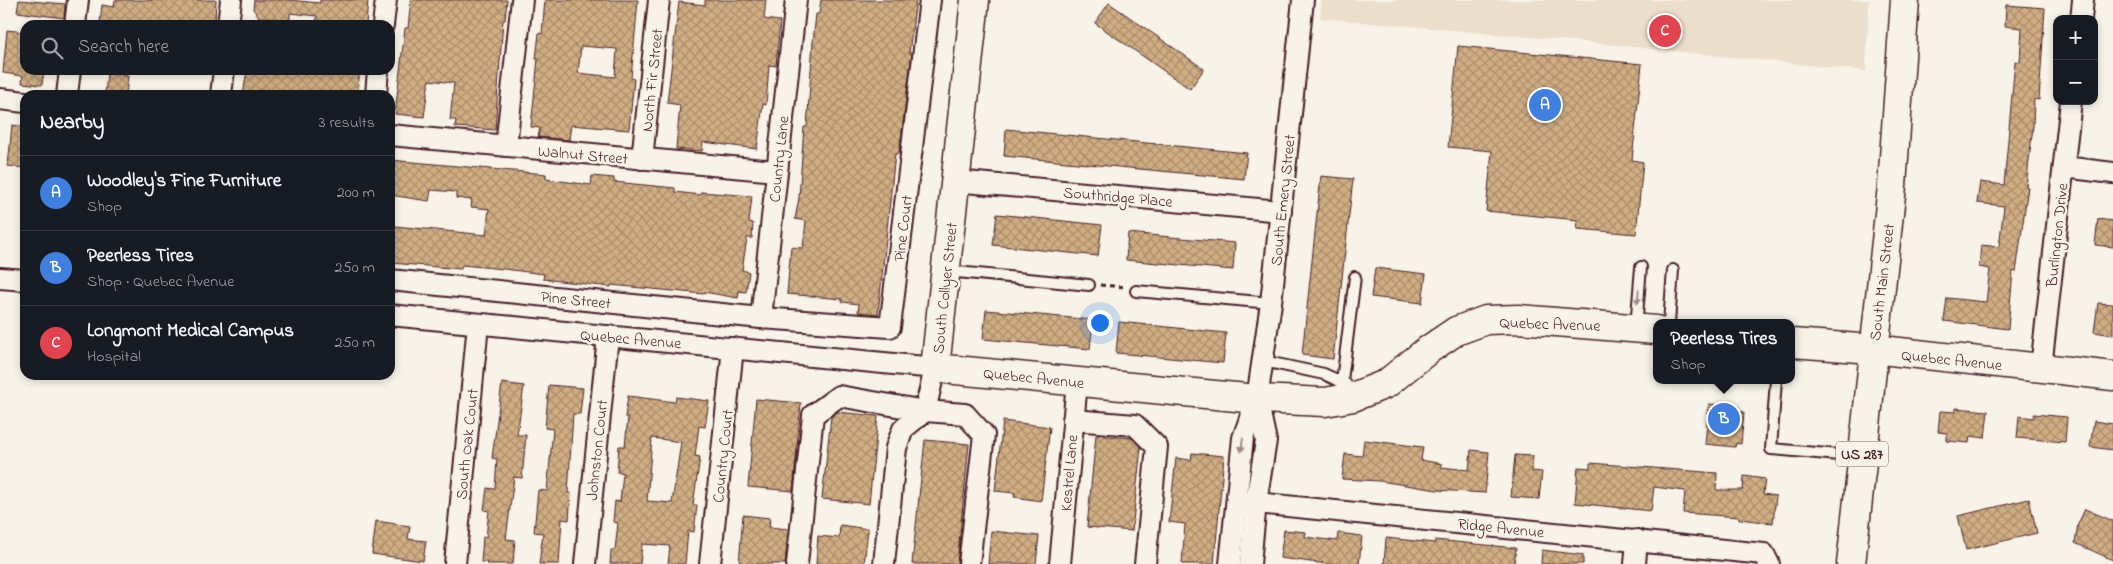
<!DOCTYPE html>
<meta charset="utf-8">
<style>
body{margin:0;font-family:"Indie Flower",sans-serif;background:#20242c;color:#f1f3f6}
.controls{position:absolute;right:15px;top:15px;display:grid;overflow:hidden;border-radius:10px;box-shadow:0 2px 8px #0003}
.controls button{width:45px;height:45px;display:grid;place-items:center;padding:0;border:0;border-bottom:1px solid #363941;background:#171b24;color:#f1f3f6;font:25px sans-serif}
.you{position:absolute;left:1099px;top:322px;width:18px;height:18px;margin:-12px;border:4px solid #fff;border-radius:50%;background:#1a73e8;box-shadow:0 0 0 8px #1a73e833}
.badge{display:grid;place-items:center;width:32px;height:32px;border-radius:50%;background:#0b8043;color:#fff;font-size:16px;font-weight:700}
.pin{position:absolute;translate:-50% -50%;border:2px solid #fff;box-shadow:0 1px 5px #0006}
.popup{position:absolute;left:1653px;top:319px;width:142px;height:65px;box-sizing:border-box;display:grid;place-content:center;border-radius:10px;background:#171b24;filter:drop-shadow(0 1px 4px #0005);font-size:16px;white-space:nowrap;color:#9ea1a6}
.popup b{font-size:19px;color:#f1f3f6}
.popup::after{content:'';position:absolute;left:50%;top:100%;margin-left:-10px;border:10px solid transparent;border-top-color:#171b24}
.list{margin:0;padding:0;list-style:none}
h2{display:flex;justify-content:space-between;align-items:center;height:65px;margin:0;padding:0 20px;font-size:21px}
h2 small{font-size:16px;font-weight:400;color:#9ea1a6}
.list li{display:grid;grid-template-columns:32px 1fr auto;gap:15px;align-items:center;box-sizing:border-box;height:75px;padding:0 20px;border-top:1px solid #363941}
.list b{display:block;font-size:19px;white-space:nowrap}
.list p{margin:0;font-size:16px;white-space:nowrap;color:#9ea1a6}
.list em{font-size:16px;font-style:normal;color:#9ea1a6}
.icon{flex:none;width:28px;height:28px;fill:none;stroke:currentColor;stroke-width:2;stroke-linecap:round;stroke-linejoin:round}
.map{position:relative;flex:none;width:2113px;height:564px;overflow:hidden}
.search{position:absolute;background:#171b24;box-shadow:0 2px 8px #0003;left:20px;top:20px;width:375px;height:55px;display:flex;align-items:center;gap:12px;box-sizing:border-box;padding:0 18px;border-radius:15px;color:#9ea1a6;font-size:19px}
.panel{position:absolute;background:#171b24;box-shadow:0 2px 8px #0003;left:20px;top:90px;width:375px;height:290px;border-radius:15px}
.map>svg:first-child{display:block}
.built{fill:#ebdeca}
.building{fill:url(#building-cross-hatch);stroke:#4a1f2b;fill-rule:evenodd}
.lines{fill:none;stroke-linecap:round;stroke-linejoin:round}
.lane-casing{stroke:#4a1f2b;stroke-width:14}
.street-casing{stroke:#4a1f2b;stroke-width:24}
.secondary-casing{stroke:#4a1f2b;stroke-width:31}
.primary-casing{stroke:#4a1f2b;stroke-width:31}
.path{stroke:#4a1f2b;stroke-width:3;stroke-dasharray:5 4;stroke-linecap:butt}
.lane{stroke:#f7f3e8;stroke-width:10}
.street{stroke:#f7f3e8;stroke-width:20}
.secondary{stroke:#f7f3e8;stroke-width:28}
.primary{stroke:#f7f3e8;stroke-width:28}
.oneway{fill:#a0898a}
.labels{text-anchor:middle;stroke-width:5;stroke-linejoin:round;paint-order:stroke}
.shield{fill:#f7f3e8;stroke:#7e5f64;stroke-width:1}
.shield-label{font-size:15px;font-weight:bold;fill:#4a1f2b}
.street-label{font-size:16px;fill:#4a1f2b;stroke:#f7f3e8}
</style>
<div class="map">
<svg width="2113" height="564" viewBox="0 0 2113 564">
<defs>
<pattern id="building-cross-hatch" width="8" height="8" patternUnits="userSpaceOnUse" patternTransform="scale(1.25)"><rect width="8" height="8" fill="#d0ae83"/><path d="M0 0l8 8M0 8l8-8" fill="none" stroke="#ab8d6b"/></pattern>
</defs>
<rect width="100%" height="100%" fill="#f7f3e8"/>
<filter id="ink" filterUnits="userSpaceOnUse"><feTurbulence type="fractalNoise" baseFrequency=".02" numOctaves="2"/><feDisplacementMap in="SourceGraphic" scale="10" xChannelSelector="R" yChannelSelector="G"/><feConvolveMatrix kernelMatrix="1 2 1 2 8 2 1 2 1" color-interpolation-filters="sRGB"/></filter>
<g filter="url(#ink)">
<path class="built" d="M1322,0H1869L1866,71L1605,44L1320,18Z"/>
<g class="building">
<path d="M19,0L65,4L64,18L17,12Z"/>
<path d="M115,0H216L215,25L100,23L102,5L114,7Z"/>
<path d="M254,0H289L320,3V0H368L366,25H316L317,16L290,13V21L259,17L253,9Z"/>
<path d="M411,0H507L505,20H503L495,130L455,127L456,120H450L454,83L429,80L424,117L395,114L405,28H408Z"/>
<path d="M545,0H638L631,78L634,79L629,130L571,125L569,140L538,137L540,128L531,127L538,59H536L539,33L542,34ZM581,46L617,49L615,77L578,73Z"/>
<path d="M705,0H766L764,19L780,21L776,66L769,65L766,105L763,104L757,149L703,142L702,151L676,149L680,105L667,103L679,2L705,5Z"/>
<path d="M821,0H916L909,53H912L899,154H895L878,314L858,312L859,304L842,302V299L787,294L791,247L803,248L806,221L795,219L799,198L804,127H807L813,42L816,14H819Z"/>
<path d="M1109,3L1204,69L1190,89L1095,23Z"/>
<path d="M2006,5L2045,8L2039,100L2034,99L2033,126L2026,187H2028L2016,272L2013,271L2008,329L1944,321L1947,298L1986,302L1990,269L1979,267L1981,245L1999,247L2004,206L1977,203L1980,182L2004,185L2015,61L2020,62L2022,28L2005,26Z"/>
<path d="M7,30L25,32V70H44L42,85L22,83L23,76L3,73Z"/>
<path d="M1458,46L1642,64L1632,160L1643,162L1636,234L1577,229L1578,220L1486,211L1492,151L1448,147Z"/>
<path d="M247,70H360L357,95H243Z"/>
<path d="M107,74L128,76L126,95H105Z"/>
<path d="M12,125L25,127V168L8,166Z"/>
<path d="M1006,129L1247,153L1244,179L1004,156Z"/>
<path d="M390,160L546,174V179L591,185L592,176L614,178V182L675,188V192L701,195V192L752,196L749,222L753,223L752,238H747L742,270L749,272L746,292L739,291L738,298L704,292V294L611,285V287L543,279L544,274L504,269L462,265L461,269L391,263L395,226L486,235L489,209L471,207L472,200L456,198V192L431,190L429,201L390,195Z"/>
<path d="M1321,176L1353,179L1333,359L1302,355Z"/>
<path d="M997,214L1102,225L1098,256L993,245Z"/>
<path d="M2098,219L2113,221V247L2095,245Z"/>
<path d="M1128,233L1235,243L1233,270L1126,260Z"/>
<path d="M1375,268L1426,274L1422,303L1371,297Z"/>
<path d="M2098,303L2113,304V335L2094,332Z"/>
<path d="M986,310L1093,320L1090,349L983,339Z"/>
<path d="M1119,322L1226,333L1223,363L1116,353Z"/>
<path d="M502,383L524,386L517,435H526L522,478L514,477L506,539L515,540L513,564H487V562H481L483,537H486L489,511L484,510L487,488L495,489L497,459L492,458Z"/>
<path d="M549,385L583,388L580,414H573L568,493H571L569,520L562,519L559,564H539L543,533L534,532L538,490L547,491L553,429L545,428Z"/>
<path d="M628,396L675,402L676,397L709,401L705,427L699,426L695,456L700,457L693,505H697L694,532L688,531L685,564H668L670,546L642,544L640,564H610L611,550H615L618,523L613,522L615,501L620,502L623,473L617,472L619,446H625L628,417H625ZM652,438L681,442L672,503L647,501Z"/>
<path d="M756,399L801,403L793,491L748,487Z"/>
<path d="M1709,404L1739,407V411L1744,412L1741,444L1736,443L1735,447L1705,444Z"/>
<path d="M1956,408L1988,411L1985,438L1970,436L1969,443L1947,441V433L1938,432L1940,411L1956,412Z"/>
<path d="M837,412L878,416L869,504L822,499L831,417Z"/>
<path d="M2034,414L2067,417L2065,442L2017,438L2019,416L2034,418Z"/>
<path d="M1003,421L1050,427L1041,501L1014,497L1015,493L995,491Z"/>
<path d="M2094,421L2113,424V450L2090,447Z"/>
<path d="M1096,435L1132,438L1141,447L1132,531L1087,527Z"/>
<path d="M925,440L969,444L957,564H912Z"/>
<path d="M1364,440L1423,447L1421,460L1442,464L1441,467L1469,470L1471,450L1489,452L1485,493L1437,490L1380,481L1342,479L1345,454L1362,456Z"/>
<path d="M1192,453L1224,456L1214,564H1182L1185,524L1169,522L1176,458L1191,460Z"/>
<path d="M1515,455L1533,456L1532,471L1542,472L1539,499L1511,497Z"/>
<path d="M1590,463L1717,473L1716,490H1743L1744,476L1765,479L1763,494L1776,496L1773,523L1739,519V517L1683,513L1685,491L1654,487L1651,511L1575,503L1578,467L1590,468Z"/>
<path d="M2029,499L2037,533L1966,550L1958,516Z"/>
<path d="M2085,509L2113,521V560L2075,543L2078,524Z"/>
<path d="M743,515L770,518L769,527L788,529L785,564H739Z"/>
<path d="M376,521L410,526L408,539L426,541L423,561L372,554Z"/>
<path d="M840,525L868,529L864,564H816L818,536L839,538Z"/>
<path d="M1284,530L1306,532L1305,537L1337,541L1338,533L1362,536L1359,564H1327L1280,558Z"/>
<path d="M991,531L1039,536L1036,564H988Z"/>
<path d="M1386,538L1435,543V540L1516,548L1514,564H1384Z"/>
<path d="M1542,550L1583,555V564H1541Z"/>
</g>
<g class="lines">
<defs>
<g id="lane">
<path d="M947,271L1089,285"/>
<path d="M1136,291L1271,303"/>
<path d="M1669,323L1673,270"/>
<path d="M1636,328L1641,267"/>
<path d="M1263,361L1324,374L1346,384"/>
<path d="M1776,380L1771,449L1861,457"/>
<path d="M1342,381L1355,277"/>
</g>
<g id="street">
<path d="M2081,19L2083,0"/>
<path d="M75,25L78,0"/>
<path d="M228,25L231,0"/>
<path d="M383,25L386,0"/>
<path d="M67,95L70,70"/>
<path d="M221,95L224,70"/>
<path d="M376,95L378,70"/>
<path d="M0,99L25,102"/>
<path d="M390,135L776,171"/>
<path d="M506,146L522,0"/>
<path d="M642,159L659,0"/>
<path d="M2064,167L2113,173"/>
<path d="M955,181L1281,211"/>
<path d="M0,278L25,280"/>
<path d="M390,280L761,318L890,327L930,0"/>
<path d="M390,315L935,368L925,411L903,429L896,448L884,564"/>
<path d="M761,318L796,0"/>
<path d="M2041,368L2071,101"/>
<path d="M1073,420L1135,425L1157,447L1145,564"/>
<path d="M1237,501L1764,554L1769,564"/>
<path d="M455,564L478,324"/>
<path d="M585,564L608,336"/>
<path d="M710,564L733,348"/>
<path d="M797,564L813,415L839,396L925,411L965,414L984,435L969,564"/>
<path d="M1060,564L1077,382"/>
<path d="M1230,564L1243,438L1257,399L1271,303L1303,0"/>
<path d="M1250,564L1256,502L1266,441L1257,399"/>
<path d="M1635,564L1637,540"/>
</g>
<g id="secondary">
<path d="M975,0L935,368L1257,399L1325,402L1353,397L1386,384L1428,350L1456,331L1486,320L1518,319L1656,330"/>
<path d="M1792,343L1873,349L2113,376"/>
</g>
<path id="primary" d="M1851,564L1892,186L1905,0"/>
</defs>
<use href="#lane" class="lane-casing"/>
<use href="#street" class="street-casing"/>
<use href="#secondary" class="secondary-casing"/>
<use href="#primary" class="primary-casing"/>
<path class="path" d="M1100,285L1126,287"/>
<use href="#lane" class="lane"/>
<use href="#street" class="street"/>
<use href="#secondary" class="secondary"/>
<use href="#primary" class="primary"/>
</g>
<defs><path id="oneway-solid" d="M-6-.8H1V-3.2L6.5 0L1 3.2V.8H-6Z" transform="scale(1.25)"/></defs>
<g class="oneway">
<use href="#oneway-solid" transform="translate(1638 297) rotate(95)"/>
<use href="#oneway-solid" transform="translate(1242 445) rotate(97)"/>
</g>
</g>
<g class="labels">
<rect class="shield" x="1836" y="441.5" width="52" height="25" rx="4"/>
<g class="shield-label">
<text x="1862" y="459">US 287</text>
</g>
<g class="street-label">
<text transform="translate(651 80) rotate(-84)" y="6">North Fir Street</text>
<text transform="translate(583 154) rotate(5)" y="6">Walnut Street</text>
<text transform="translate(778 159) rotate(-84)" y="6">Country Lane</text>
<text transform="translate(1118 196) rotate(5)" y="6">Southridge Place</text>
<text transform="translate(1282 200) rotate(-84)" y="6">South Emery Street</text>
<text transform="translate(902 228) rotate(-83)" y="6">Pine Court</text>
<text transform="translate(2056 235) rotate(-84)" y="6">Burlington Drive</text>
<text transform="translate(1881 282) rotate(-83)" y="6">South Main Street</text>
<text transform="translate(944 288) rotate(-84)" y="6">South Collyer Street</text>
<text transform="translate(576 299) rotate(6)" y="6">Pine Street</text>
<text transform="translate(1550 323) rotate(2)" y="6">Quebec Avenue</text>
<text transform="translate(631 338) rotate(5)" y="6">Quebec Avenue</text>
<text transform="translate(1952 359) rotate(6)" y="6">Quebec Avenue</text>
<text transform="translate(1034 377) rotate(6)" y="6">Quebec Avenue</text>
<text transform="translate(466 444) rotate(-84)" y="6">South Oak Court</text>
<text transform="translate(596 450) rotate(-84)" y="6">Johnston Court</text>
<text transform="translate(722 456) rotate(-84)" y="6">Country Court</text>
<text transform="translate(1068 473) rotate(-85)" y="6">Kestrel Lane</text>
<text transform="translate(1501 527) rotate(6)" y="6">Ridge Avenue</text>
</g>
</g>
</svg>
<div class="controls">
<button>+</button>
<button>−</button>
</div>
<div class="you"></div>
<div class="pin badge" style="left:1545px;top:105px;background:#3f7fe0">A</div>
<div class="pin badge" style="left:1724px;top:419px;background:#3f7fe0">B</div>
<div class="popup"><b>Peerless Tires</b>Shop</div>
<div class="pin badge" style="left:1665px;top:31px;background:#e0444e">C</div>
<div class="search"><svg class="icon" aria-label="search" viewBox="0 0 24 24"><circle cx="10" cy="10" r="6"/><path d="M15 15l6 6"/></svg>Search here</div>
<section class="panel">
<h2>Nearby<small>3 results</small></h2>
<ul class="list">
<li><span class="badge" style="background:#3f7fe0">A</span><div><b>Woodley's Fine Furniture</b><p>Shop</p></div><em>200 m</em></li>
<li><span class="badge" style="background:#3f7fe0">B</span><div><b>Peerless Tires</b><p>Shop · Quebec Avenue</p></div><em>250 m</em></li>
<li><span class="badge" style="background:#e0444e">C</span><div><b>Longmont Medical Campus</b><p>Hospital</p></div><em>250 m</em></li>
</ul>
</section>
</div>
